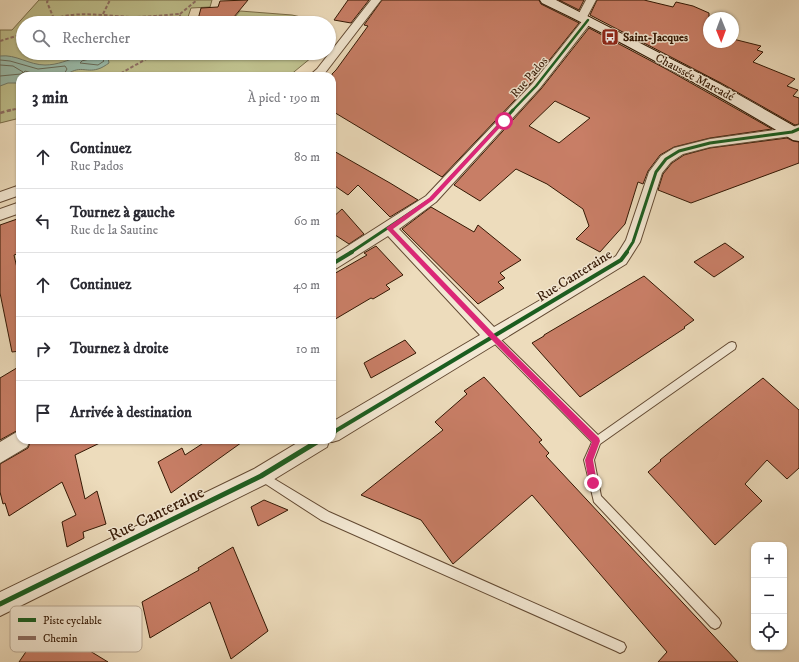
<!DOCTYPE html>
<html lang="fr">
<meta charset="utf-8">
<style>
body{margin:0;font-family:"IM FELL DW Pica",serif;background:#f2f2f3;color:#2b2b33}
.controls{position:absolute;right:12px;bottom:12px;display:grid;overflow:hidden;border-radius:8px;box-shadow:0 1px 3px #0004}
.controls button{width:36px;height:36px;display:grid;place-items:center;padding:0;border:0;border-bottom:1px solid #e1e1e2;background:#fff;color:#2b2b33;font:20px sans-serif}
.compass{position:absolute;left:703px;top:12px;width:36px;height:36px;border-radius:50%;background:#fff;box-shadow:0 1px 3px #0004;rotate:179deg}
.stop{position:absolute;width:12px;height:12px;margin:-9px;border:3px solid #db2777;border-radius:50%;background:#fff}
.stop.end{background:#db2777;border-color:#fff;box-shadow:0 1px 4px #0008}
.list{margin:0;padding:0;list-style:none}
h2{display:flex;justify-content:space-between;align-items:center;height:52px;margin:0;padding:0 16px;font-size:17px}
h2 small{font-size:13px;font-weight:400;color:#7c7c81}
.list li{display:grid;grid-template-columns:26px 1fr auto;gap:12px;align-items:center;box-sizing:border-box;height:64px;padding:0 16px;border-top:1px solid #e1e1e2}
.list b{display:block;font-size:15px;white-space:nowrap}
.list p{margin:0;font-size:13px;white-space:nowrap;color:#7c7c81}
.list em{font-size:13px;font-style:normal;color:#7c7c81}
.icon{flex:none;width:22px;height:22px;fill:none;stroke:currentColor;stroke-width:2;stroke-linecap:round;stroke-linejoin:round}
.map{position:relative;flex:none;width:799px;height:662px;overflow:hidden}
.search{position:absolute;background:#fff;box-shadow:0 1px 3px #0004;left:16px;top:16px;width:320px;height:44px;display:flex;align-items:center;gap:10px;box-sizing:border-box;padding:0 14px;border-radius:22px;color:#7c7c81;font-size:15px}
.panel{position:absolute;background:#fff;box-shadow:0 1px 3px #0004;left:16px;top:72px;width:320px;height:372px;border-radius:12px}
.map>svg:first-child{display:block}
.green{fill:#bebf8c;stroke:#796c48}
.water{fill:#9abcab;stroke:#717a68}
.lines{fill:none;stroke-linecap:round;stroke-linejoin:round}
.shore{stroke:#676a58;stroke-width:1}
.building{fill:#c87e66;stroke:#341804;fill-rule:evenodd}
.lane-casing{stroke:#624932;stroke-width:2}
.street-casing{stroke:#624932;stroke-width:2}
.secondary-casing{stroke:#341804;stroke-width:2}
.lane{fill:#f3e8d3;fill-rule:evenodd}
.street{fill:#f3e8d3;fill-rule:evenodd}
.secondary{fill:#f3e8d3;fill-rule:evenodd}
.quiet-far1{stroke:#8d6e63;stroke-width:2;stroke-dasharray:3.5 2;stroke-linecap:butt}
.quiet{stroke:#8d6e63;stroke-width:2.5;stroke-dasharray:4.5 2.5;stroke-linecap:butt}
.cycleway-far3-casing{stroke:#f3e8d3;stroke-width:4}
.cycleway-far2-casing{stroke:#f3e8d3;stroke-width:5}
.cycleway-far1-casing{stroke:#f3e8d3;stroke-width:6}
.cycleway-casing{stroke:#f3e8d3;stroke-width:8}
.cycleway-far3{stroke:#1b5e20;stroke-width:2.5}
.cycleway-far2{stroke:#1b5e20;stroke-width:3}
.cycleway-far1{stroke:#1b5e20;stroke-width:4}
.cycleway{stroke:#1b5e20;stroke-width:5}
.route{fill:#db2777}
.labels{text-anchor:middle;stroke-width:3;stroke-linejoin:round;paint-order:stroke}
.far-poi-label{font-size:12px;font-weight:bold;fill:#341804;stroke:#f3e8d3;text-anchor:start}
.far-street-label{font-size:12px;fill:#341804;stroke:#f3e8d3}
.street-label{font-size:14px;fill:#341804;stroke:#f3e8d3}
.near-street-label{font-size:17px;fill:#341804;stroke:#f3e8d3}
.key{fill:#f3e8d3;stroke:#baaa95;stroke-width:1}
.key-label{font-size:11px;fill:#341804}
</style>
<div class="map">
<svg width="799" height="662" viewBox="0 0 799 662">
<rect width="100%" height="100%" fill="#eddcbc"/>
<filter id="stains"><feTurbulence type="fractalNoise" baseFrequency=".005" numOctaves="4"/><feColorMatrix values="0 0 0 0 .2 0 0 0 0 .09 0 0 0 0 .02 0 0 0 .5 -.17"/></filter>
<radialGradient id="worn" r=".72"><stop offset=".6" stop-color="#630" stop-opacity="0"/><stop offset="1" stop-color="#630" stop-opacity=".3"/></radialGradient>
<g class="green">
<path d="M39,0H212L210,7L191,8L186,23H23V53H166L161,56L207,53H317L289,76H20V118L0,123V30H12Z"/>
<path d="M240,11L292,15L327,23H230Z"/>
</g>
<path class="water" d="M104,54L108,58L109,63C106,65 102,68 98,69C85,73 80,64 65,76H20V83H8L0,86V56C16,54 29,65 45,65C58,65 67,60 79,57C87,55 96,55 104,54Z"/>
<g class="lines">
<g class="shore">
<path d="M100,57L104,61L98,65L80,63L82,61Z"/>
<path d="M0,60L10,61L38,69L65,66L67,69L63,76"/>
<path d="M0,65L13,66L23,72L21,74L0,76"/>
<path d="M25,76L23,73L25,71L35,74L56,73L58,76"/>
</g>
</g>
<g class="building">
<path d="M248,0L229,23H197L201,8L218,7L220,1Z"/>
<path d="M348,0H369L351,23L334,20Z"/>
<path d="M382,0H539L541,4L579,23L531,83L442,177L332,111V74L336,70L368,26L364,25Z"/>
<path d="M559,0H584L579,10Z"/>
<path d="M597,0H644L673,7L676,2L693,6L709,13V42H733V39L761,46L757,50L763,52L753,62L795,79L787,86L798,90L793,96L799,98V124L795,125L721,83L590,15Z"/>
<path d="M589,28L668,70L772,129L710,138L674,147L660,155L648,171L643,184L638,182L625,224L600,252L576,239L589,226L583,209L547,184L516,169L480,201L454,185L541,89ZM555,101L590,118L559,143L529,126Z"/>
<path d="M787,138L793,141L799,142V163L691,203L658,190L663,174L672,163L684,155L710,148Z"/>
<path d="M332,150L390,183L418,200L390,217L358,185L348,195L332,184Z"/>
<path d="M431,207L474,232L478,225L521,260L500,273L505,278L498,282L504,288L478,304L402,229Z"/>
<path d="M342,209L364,234L349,244L332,233V218Z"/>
<path d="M20,218V253L14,255L20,281V351L12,352L0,293V225Z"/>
<path d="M725,243L744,257L714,277L694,262Z"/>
<path d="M376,246L403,275L386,285L390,289L373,299L371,298L332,321V275L367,255L364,253Z"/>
<path d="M644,276L694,320L684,327L685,328L580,397L532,343L544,336V335Z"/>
<path d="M405,340L416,353L371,378L364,363Z"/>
<path d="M20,366V429L0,440V378Z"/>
<path d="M484,377L542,440L539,442L549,453L546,456L738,662H658L667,652L532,495L453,564L421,520L361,495L443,430L435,422L467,394L464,391Z"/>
<path d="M763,378L799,410V468L787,479L767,460L745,484L762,501L715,545L648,472L661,461L660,460L697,430Z"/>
<path d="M31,440H106L75,455L85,499L97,491L106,524L83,532L84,538L67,547L62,522L76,515L62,482L9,516L5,503L3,504L0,492V464L28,448Z"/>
<path d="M208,440H245L171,493L158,462L182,448L185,455Z"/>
<path d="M264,500L288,510L258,526L251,507Z"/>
<path d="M233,547L268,631L231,659L210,602L150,638L142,602L199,570L198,568Z"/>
<path d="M36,637L59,650L67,637L108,662H19Z"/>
</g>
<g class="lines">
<defs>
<g id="lane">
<path d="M493,334L496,335L598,435L729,343L732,342L735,343L736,346L735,349L600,444L594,460L601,496L719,619L721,623L719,627L715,629L711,627L594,502L584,460L592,442L490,339L489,337L490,335Z"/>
<path d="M261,471L329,512L624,643L626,647L624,651L620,653L616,651L321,520L258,479L256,476L258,473Z"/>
</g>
<g id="street">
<path d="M371,0H381L325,73L322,76H309L317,69Z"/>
<path d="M586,0H596L587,17L591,18L593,20L540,88L436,202L399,229L494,327L616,256L626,240L649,172L661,156L674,148L710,139L790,128L799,125V134L792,136L710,147L683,154L671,162L662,173L640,242L626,264L339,440L332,442L329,441L327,447L268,483L0,616V592L254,469L302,440H332V422L480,335L388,236L337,268L332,270V256L426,196L532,84L583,20L579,19L577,17Z"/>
<path d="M20,185V195L0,202V192Z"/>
<path d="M20,202V213L0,220V209Z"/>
<path d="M20,430V440H30L27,447L0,463V442Z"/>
</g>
<path id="secondary" d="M540,0H556L720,84L799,129V141L793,140C711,91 628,44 542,3Z"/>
</defs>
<use href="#lane" class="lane-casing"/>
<use href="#street" class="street-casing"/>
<use href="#secondary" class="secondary-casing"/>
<use href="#lane" class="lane"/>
<use href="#street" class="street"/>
<use href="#secondary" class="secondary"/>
<g class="quiet-far1">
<path d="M48,0L47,2L54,19"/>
<path d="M103,14L110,0"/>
<path d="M180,14L197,0"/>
<path d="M51,23C62,8 115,17 133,17C149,17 164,15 180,14V23"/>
<path d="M0,41L23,34"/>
<path d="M116,76L157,53"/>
<path d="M7,111L20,108"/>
</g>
<path class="quiet" d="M0,113L11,110"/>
<defs>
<path id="cycleway-far3" d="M512,111L536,86L588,20"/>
<g id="cycleway-far2">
<path d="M350,253L431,199L513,110"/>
<path d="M626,253L633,242L656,172L666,159L679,151L710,143L792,132L799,129"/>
</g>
<g id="cycleway-far1">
<path d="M332,264L352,252"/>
<path d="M332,433L621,260L627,252"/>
</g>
<g id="cycleway">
<path d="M332,433L334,432"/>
<path d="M0,604L261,476L320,440"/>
</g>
</defs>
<use href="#cycleway-far3" class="cycleway-far3-casing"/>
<use href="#cycleway-far2" class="cycleway-far2-casing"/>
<use href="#cycleway-far1" class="cycleway-far1-casing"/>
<use href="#cycleway" class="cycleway-casing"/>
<use href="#cycleway-far3" class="cycleway-far3"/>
<use href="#cycleway-far2" class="cycleway-far2"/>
<use href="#cycleway-far1" class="cycleway-far1"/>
<use href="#cycleway" class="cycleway"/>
</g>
<path class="route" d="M502,120L506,121L433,200L393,229L495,335L599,438L600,441L593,460L597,483L593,487L589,483L585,460L592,442L491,339L386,228L429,198Z"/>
<defs>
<symbol id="bus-square" viewBox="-11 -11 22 22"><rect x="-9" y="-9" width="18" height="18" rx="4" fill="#8f2418" stroke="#f3e8d3"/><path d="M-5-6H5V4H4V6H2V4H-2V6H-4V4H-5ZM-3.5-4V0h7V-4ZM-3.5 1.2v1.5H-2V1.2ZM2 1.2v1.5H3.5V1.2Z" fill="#fff"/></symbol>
</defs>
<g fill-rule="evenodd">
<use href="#bus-square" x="600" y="27" width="20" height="20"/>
</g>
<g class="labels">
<g class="far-poi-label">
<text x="623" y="41">Saint-Jacques</text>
</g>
<g class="far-street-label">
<text transform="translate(529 77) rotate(-49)" y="4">Rue Pados</text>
<text transform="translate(695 77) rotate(28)" y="4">Chaussée Marcadé</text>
</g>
<g class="street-label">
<text transform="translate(574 275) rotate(-32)" y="5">Rue Canteraine</text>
</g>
<g class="near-street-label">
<text transform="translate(156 513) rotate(-26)" y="6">Rue Canteraine</text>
</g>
</g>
<rect x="10" y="606" width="132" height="46" rx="6" class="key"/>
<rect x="18" y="618" width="18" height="4" fill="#1b5e20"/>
<rect x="18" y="636" width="18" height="4" fill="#8d6e63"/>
<g class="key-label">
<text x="43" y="624">Piste cyclable</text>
<text x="43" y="642">Chemin</text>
</g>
<rect width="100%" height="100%" filter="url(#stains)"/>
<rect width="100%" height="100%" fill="url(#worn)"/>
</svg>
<div class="controls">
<button>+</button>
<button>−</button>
<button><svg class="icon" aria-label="locate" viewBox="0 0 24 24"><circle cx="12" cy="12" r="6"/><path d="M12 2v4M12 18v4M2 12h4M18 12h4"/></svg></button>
</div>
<svg class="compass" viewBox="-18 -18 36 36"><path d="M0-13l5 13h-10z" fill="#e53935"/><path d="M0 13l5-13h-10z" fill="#7c7c81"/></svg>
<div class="stop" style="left:504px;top:121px"></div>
<div class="stop end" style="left:593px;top:483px"></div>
<div class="search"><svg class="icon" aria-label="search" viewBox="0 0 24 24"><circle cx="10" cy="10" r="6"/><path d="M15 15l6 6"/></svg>Rechercher</div>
<section class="panel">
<h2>3 min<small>À pied · 190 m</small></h2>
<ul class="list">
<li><svg class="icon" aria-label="ahead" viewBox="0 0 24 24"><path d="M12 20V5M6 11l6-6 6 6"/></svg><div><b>Continuez</b><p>Rue Pados</p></div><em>80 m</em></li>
<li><svg class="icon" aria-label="left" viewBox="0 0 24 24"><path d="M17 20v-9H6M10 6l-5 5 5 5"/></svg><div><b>Tournez à gauche</b><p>Rue de la Sautine</p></div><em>60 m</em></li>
<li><svg class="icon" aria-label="ahead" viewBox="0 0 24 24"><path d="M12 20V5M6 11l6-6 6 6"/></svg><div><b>Continuez</b></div><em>40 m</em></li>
<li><svg class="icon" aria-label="right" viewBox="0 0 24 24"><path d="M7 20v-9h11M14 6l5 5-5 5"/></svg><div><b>Tournez à droite</b></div><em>10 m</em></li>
<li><svg class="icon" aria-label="arrive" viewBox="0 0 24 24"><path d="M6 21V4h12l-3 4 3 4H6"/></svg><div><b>Arrivée à destination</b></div></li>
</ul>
</section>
</div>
